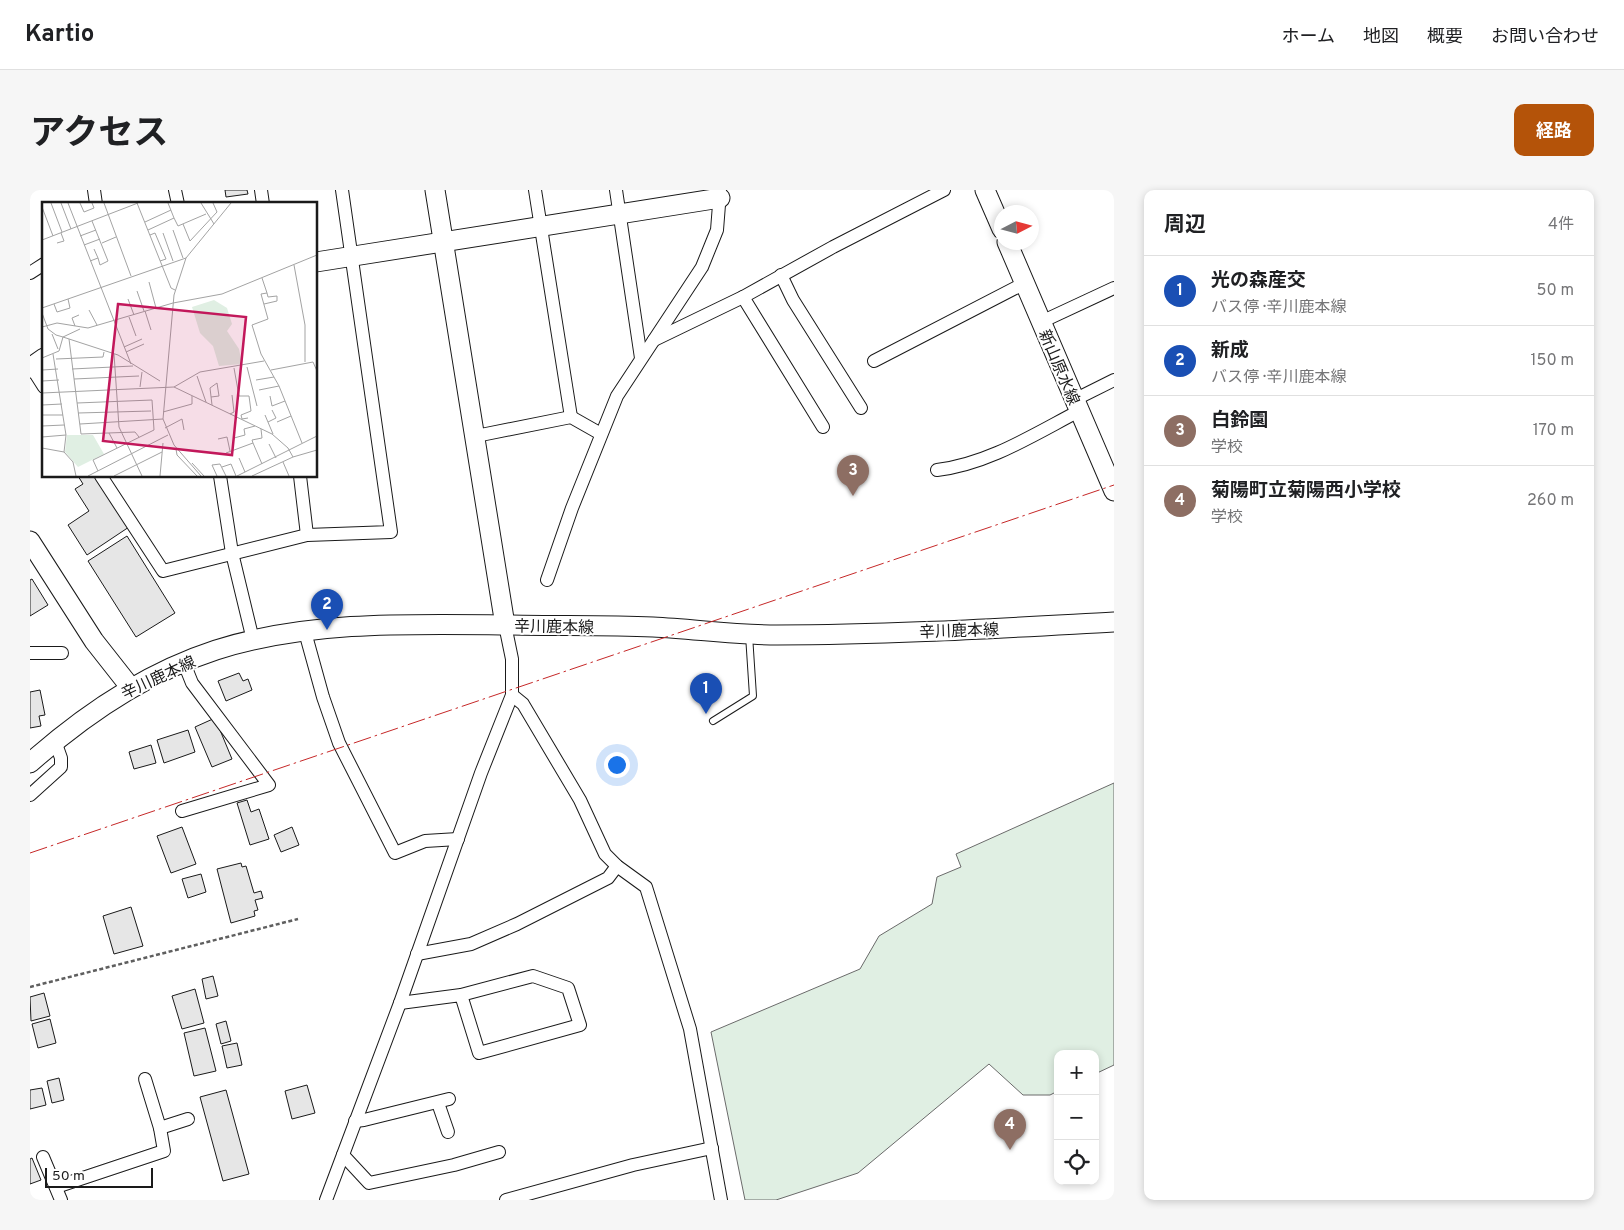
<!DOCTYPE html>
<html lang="ja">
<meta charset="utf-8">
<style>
body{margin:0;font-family:Overpass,"Noto Sans JP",sans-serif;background:#f6f6f6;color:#202124}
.controls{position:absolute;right:15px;bottom:15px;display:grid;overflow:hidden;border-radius:10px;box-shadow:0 2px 8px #0003}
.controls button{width:45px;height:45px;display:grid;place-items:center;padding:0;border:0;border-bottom:1px solid #e0e0e0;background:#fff;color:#202124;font:25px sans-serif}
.compass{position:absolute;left:964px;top:15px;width:45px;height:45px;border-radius:50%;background:#fff;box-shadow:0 2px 8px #0003;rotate:84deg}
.scale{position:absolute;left:15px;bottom:12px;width:108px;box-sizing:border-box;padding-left:5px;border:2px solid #1a1a1a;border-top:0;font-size:14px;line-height:18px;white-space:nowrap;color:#1a1a1a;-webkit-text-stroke:4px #fff;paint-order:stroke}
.you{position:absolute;left:586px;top:574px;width:18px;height:18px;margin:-12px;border:4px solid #fff;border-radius:50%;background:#1a73e8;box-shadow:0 0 0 8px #1a73e833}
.badge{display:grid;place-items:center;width:32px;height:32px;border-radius:50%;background:#b45309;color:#fff;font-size:16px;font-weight:700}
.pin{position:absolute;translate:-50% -41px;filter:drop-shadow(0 1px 2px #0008)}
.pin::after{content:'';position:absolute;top:26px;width:18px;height:15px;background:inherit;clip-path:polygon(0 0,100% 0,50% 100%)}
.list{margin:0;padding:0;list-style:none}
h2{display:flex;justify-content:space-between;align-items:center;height:65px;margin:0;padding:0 20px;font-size:21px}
h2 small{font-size:16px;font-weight:400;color:#757577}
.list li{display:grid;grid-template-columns:32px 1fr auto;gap:15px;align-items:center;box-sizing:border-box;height:70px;padding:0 20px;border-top:1px solid #e0e0e0}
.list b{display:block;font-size:19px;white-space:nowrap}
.list p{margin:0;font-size:16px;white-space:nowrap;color:#757577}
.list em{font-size:16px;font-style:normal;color:#757577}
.icon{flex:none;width:28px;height:28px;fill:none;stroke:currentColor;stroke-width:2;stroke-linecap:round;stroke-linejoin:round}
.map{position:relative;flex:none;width:1084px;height:1010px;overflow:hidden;border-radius:10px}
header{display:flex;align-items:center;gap:30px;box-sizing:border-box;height:70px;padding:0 25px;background:#fff;border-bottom:1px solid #e0e0e0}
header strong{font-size:24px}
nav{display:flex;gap:28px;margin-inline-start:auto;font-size:18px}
.intro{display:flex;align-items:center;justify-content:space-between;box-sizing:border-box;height:120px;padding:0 30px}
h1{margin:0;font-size:35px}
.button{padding:12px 22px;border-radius:10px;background:#b45309;color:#fff;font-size:18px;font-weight:700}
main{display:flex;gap:30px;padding:0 30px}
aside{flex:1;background:#fff;border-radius:10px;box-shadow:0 2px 8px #0003}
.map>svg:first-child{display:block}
.green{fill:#e0efe3;stroke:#6a6a6a}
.building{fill:#e6e6e6;stroke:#1a1a1a}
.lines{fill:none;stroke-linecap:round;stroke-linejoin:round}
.lane-casing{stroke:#1a1a1a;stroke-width:8}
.street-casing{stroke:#1a1a1a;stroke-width:14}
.secondary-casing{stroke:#1a1a1a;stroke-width:21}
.path{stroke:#5f5f5f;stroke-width:2.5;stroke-dasharray:4 2.5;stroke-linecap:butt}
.lane{stroke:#fff;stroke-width:6}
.street{stroke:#fff;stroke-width:12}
.secondary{stroke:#fff;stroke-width:19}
.power{stroke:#c62828;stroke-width:1;stroke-dasharray:18 4 2.5 4;stroke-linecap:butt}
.labels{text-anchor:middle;stroke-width:4;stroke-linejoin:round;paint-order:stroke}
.street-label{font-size:16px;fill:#1a1a1a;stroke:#fff}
.inset-road{fill:none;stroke:#a3a3a3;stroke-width:1}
.view{fill:#c2185b;fill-opacity:0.15;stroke:#c2185b;stroke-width:2.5}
.inset-edge{fill:none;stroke:#1a1a1a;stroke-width:2.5}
</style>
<header>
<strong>Kartio</strong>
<nav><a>ホーム</a><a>地図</a><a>概要</a><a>お問い合わせ</a></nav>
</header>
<div class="intro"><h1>アクセス</h1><a class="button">経路</a></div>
<main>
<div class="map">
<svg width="1084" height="1010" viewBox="0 0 1084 1010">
<rect width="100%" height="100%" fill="#fff"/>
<path class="green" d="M1084,593V875L1065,884V864H1028V901L1020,905H993L959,874L828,983L746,1010H715L681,842L830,779L849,746L902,714L907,687L931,677L926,664Z"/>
<g class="building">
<path d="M195,0H217L218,4L196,7Z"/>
<path d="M48,286H66L99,337L57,365L38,335L59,321L45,299L53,294Z"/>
<path d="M97,346L145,423L106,447L58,371Z"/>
<path d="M2,389L18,415L0,426V390Z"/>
<path d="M209,483L213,491L218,489L222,500L196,511L188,491Z"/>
<path d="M10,500L15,525L9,526L11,536L0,538V502Z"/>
<path d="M185,528L202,569L182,577L165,537Z"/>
<path d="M158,540L165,562L134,573L127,550Z"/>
<path d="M121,555L126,573L104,579L99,562Z"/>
<path d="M217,610L221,622L229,619L239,649L220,655L207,613Z"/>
<path d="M152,637L166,674L141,683L127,646Z"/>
<path d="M262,637L269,655L251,662L244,645Z"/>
<path d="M211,673L212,677L216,676L224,703L231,701L233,708L225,710L228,720L224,721L225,726L201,733L187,679Z"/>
<path d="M171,684L176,702L158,708L152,689Z"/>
<path d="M101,717L113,756L84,764L73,726Z"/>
<path d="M183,786L188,806L176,809L172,789Z"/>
<path d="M165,799L174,833L152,839L142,806Z"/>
<path d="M14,803L20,826L1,831L0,807Z"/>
<path d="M20,829L26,853L8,858L2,834Z"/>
<path d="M196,831L201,851L191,854L186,834Z"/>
<path d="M175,838L186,881L164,886L154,843Z"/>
<path d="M207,853L212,875L197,878L192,856Z"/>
<path d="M29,888L34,910L22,913L17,891Z"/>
<path d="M277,895L285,923L262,929L255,901Z"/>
<path d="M12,898L16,915L0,919V900Z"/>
<path d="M196,900L219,984L193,991L170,907Z"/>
<path d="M2,968L11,990L0,994V969Z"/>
</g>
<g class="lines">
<defs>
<path id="lane" d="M683,531L723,506L719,445"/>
<g id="street">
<path d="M64,0L66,14"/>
<path d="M145,0L148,14"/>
<path d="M231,0L233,14"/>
<path d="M505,0L541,227"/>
<path d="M586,0L611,168"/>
<path d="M0,83L14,74"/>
<path d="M751,85L763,110L831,218"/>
<path d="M713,107L793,237"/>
<path d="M1011,132L1084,98"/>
<path d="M624,150L713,107L803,57L914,0"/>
<path d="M844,171L995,93"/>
<path d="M0,175L14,197"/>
<path d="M1044,210L1084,190"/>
<path d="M446,246L541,227L571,244"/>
<path d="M907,280C958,274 1003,245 1049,221"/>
<path d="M71,286L133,381L277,345L361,342L312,0"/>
<path d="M190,286L202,363L223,450"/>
<path d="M270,286L277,345"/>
<path d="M517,390L542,318L587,206L672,77L687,40L690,2"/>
<path d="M275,442L293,507L309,553L365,663L395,651L428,649"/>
<path d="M0,463H32"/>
<path d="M482,505L493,514L550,610L575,664L587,676L616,697L660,839L691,1010"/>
<path d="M0,605L31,577V568L25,551"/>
<path d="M152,621L239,595L162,493L154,473"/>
<path d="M387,764L441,754L487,734L578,688L587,676"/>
<path d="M370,813L431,805L503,786L538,798L550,835L449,863L431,805"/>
<path d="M408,913L418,942"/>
<path d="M325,931L334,930L419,909"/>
<path d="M130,938L158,929"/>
<path d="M313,965L339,993L424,975L469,962"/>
<path d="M13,967L31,1010"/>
<path d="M26,997L134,961L130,938L115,889"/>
<path d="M296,1010L370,813L451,583L482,505V469L475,435"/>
<path d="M476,1010L603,975L682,958"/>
</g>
<g id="secondary">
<path d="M405,0L475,435"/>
<path d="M955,0L972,39"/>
<path d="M977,52L1084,301"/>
<path d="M286,72L690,8"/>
<path d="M0,178L14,168"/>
<path d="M0,351L64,451L101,498"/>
<path d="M0,573C55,524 115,483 186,460C280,430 385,434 482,435C529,436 576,435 623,437C664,439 705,445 747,445C859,445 972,438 1084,432"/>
</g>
</defs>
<use href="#lane" class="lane-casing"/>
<use href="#street" class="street-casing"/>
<use href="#secondary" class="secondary-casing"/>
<path class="path" d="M0,797L268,729"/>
<use href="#lane" class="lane"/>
<use href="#street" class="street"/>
<use href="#secondary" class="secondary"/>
<path class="power" d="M0,663L1084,295"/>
</g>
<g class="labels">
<g class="street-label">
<text transform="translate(1030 177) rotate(67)" y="6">新山原水線</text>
<text transform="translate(524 436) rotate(1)" y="6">辛川鹿本線</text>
<text transform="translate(929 440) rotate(-2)" y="6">辛川鹿本線</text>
<text transform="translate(128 487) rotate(-25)" y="6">辛川鹿本線</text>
</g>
</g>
<g transform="translate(12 12)">
<rect width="275" height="275" fill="#fff"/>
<path d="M172,98L185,106L190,122L185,129L197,147L200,162L177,164L171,144L158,131L150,105ZM25,233H51L62,252L36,265L23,250Z" fill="#e0efe3"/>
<path class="inset-road" d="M9,1L20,30M19,1L29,27M26,1L89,162M38,1L42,10L52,6L50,1M62,1L89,74M95,1L129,86L133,88M159,1L172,22M0,5L11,34M132,16L136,24L164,12M50,19L66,59L58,63L56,56M103,20L129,8M141,22L148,39L175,10L171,1M106,28L132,16L126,1M131,28L141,56M121,31L131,59M108,33L113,31L124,57L118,59M38,34L54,28M0,38L96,1M15,41L22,39L19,31M60,41L74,35M42,43L58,37M48,59L56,56L52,47M252,63L263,123V160M220,76L225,91L219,92L226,117L210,123L219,152L237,184L260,241M107,80L114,106M95,89L102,109M86,97L92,113M131,101L180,92L275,53M12,102L15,110L28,106L26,97M222,102L235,99V94L226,95L225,91M0,106L144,56M47,108L55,123M103,109L109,128M0,111L6,127L14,133L21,135L38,127M87,115L94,134M33,124L30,116L37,113M0,125L15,121L46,126L131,101M10,132L16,147M27,137L39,232L93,230L97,235M82,145L100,137M84,150L102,142M11,152L24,233L22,250M72,152L77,225L100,274M0,156L17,149L21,135L76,153L118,179M14,157L61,155L62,150M205,165L215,204M192,166L197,194H207L209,209L199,213L200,217L206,216M30,167L91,164M0,168L16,167M229,168L271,160L275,169M155,174L164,200M32,177L97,174M214,178L232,175M0,179L17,178M98,185L100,170M132,185L158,170L222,159M217,188L237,184M0,191L132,185L230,232L246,246L251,255M228,194L230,204L243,199M169,195L177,194L175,181L168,186L170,203M35,201L110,198L112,228L51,258L56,269M0,203L20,202M121,210L150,202V194M36,211L109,209M188,212L192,210L190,193M0,213H21M223,213L231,232M226,220L234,216L230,208M235,220L249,214M38,222L121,217M0,224L22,223M123,226L140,217L142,228M67,231L75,246M0,235L24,233M192,236L203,233L202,227L213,224M176,237L185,235L188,249M211,241L210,238L220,236L219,227M227,242L234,256M0,246L22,250L31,260L34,274M134,247L135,253L155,274M184,251L211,241L220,262M197,256L203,270M241,260L247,274M150,261L162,274M180,265L189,262L194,274M46,274L126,233M72,274L120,250M118,274L121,241M159,274L132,243L121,217L132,93L144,56L189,1M175,274L170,263L178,262L184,274M195,274L275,234M210,274L251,255L275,248"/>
<path class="view" d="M76,102L204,115L190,253L61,239Z"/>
<rect width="275" height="275" class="inset-edge"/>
</g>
</svg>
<div class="controls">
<button>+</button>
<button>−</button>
<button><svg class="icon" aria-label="locate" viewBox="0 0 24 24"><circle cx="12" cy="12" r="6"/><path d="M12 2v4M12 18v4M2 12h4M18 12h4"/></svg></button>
</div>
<svg class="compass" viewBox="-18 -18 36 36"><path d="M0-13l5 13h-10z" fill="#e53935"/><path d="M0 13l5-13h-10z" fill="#757577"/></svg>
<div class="scale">50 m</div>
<div class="you"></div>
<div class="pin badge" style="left:676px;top:524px;background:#1a4fb4">1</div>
<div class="pin badge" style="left:297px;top:440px;background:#1a4fb4">2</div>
<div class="pin badge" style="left:823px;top:306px;background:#8d6e63">3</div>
<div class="pin badge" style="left:980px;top:960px;background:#8d6e63">4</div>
</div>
<aside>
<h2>周辺<small>4件</small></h2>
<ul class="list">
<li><span class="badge" style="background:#1a4fb4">1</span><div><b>光の森産交</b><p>バス停 · 辛川鹿本線</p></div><em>50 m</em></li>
<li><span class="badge" style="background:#1a4fb4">2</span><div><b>新成</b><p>バス停 · 辛川鹿本線</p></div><em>150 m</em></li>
<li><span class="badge" style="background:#8d6e63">3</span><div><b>白鈴園</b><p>学校</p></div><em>170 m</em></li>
<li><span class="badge" style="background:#8d6e63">4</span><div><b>菊陽町立菊陽西小学校</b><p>学校</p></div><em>260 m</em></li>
</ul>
</aside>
</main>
